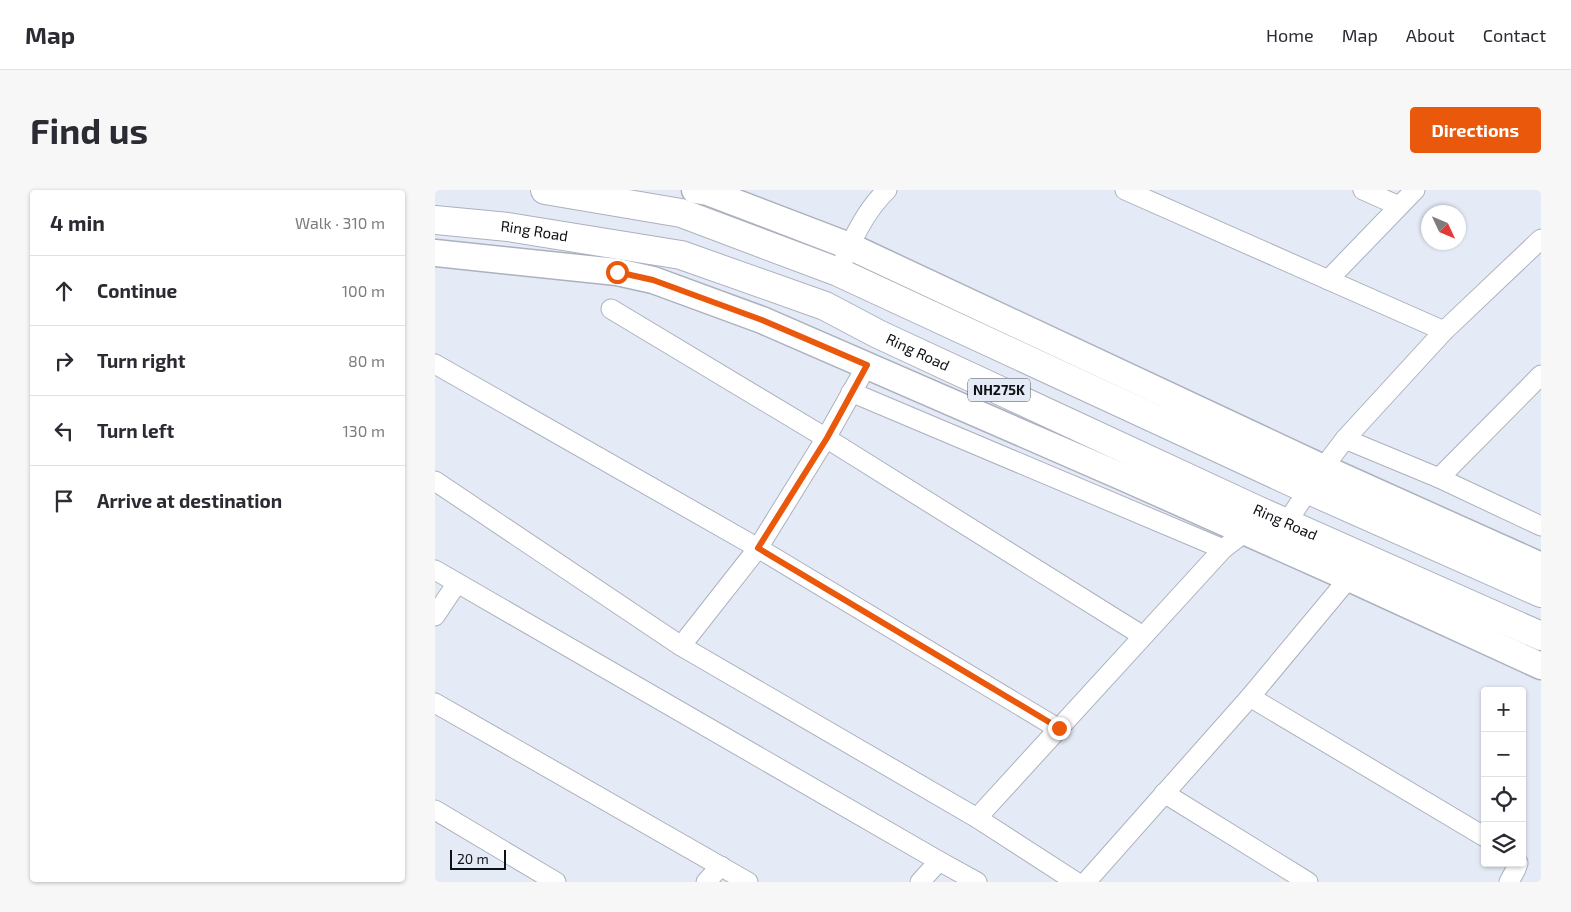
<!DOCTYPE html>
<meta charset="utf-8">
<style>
body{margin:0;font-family:"Exo 2",sans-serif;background:#f7f7f7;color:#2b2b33}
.controls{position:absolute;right:15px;bottom:15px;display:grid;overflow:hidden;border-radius:5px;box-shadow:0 1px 4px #0004}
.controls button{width:45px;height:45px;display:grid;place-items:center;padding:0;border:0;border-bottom:1px solid #e1e1e2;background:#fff;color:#2b2b33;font:25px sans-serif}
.compass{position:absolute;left:986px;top:15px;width:45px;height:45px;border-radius:50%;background:#fff;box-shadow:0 1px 4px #0004;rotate:134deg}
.scale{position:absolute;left:15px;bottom:12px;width:56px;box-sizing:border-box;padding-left:5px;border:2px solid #0f1115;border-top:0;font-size:14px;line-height:18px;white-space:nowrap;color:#0f1115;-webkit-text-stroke:4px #e5eaf7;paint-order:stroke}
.stop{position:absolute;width:15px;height:15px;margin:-11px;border:4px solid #ea580c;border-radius:50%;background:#fff}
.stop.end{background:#ea580c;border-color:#fff;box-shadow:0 1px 5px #0008}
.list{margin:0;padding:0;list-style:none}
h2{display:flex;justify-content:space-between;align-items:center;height:65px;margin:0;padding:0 20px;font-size:21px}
h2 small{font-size:16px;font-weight:400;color:#7c7c81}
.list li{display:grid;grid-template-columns:32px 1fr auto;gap:15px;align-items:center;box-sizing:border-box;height:70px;padding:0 20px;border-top:1px solid #e1e1e2}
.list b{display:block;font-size:19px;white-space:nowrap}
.list em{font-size:16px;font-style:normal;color:#7c7c81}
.icon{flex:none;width:28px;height:28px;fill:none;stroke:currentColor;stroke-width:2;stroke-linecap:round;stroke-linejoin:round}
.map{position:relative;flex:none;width:1106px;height:692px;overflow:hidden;border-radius:5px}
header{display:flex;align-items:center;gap:30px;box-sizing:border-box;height:70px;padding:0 25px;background:#fff;border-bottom:1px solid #e1e1e2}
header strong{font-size:24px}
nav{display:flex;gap:28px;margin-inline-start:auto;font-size:18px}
.intro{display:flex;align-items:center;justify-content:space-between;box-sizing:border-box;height:120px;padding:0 30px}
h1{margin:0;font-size:35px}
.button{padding:12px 22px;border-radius:5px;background:#ea580c;color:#fff;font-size:18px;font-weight:700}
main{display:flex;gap:30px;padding:0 30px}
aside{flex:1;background:#fff;border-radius:5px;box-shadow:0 1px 4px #0004}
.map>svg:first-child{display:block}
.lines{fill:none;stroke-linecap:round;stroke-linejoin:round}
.street-casing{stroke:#acb1be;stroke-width:21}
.secondary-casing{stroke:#acb1be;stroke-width:29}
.highway-casing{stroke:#acb1be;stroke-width:30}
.street{stroke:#fff;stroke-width:19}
.secondary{stroke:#fff;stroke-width:26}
.highway{stroke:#fff;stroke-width:28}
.route{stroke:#ea580c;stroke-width:6}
.labels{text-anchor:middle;stroke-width:4;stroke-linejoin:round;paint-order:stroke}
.shield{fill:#e5eaf7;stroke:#4f5259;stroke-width:1}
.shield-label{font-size:14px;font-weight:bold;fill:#0f1115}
.street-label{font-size:15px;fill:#0f1115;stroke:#e5eaf7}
</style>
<header>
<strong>Map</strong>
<nav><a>Home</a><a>Map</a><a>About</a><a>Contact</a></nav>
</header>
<div class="intro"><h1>Find us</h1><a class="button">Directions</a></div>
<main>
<aside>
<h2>4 min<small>Walk · 310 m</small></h2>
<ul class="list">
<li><svg class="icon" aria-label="ahead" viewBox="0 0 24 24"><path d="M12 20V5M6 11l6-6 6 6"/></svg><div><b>Continue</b></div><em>100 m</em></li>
<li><svg class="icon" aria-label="right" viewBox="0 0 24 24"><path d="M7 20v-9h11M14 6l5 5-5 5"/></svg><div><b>Turn right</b></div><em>80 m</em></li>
<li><svg class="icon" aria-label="left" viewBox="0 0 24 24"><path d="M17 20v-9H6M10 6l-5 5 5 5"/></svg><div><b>Turn left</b></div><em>130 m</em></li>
<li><svg class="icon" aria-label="arrive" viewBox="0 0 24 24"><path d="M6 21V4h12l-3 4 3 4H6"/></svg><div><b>Arrive at destination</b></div></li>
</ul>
</aside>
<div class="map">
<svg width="1106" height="692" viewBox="0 0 1106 692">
<rect width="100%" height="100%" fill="#e5eaf7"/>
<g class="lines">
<defs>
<g id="street">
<path d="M690,0L1009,141"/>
<path d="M928,0L964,16"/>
<path d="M410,67C420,43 433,18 452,0"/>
<path d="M893,90L980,0"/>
<path d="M176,119L391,248L708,446"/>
<path d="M0,174L323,358L624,539"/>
<path d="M416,202L788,359"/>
<path d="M910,249L1004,288L1106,336"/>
<path d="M1004,288L1106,185"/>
<path d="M0,291L246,456L542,628L641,692"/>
<path d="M852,332L888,278L910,249L1009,141L1106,49"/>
<path d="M0,380L504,671L542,692"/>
<path d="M0,426L22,393"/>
<path d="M246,456L323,358L391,248L432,175"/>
<path d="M815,507L1050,647"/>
<path d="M0,513L313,692"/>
<path d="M729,603L873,692"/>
<path d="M0,620L121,692"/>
<path d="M542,628L788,359L810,342L815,332"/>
<path d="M271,692L286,676"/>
<path d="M485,692L504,671"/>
<path d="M651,692L815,507L914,388"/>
<path d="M1074,692L1081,679L1083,673"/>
</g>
<g id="secondary">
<path d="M260,0L273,2L414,56L888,278L1106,376"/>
<path d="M0,63L182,82L218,90L327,130L690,288L914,388L1106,476"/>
</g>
<g id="highway">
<path d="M110,0L246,23L403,82L874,300L1106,403"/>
<path id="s1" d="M0,30L73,37L246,65L390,116L443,144L822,320L1106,446"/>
</g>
</defs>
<use href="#street" class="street-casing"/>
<use href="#secondary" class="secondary-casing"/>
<use href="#highway" class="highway-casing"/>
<use href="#street" class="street"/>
<use href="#secondary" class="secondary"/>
<use href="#highway" class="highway"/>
</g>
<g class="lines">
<path class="route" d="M182,82L218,90L327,130L432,175L392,248L323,358L624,538"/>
</g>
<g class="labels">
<rect class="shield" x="533" y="188.5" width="62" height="23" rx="4"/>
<g class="shield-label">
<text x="564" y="205">NH275K</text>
</g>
<g class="street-label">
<text dy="5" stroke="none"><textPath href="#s1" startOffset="100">Ring Road</textPath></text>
<text dy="5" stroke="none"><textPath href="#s1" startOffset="505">Ring Road</textPath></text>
<text dy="5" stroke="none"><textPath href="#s1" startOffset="910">Ring Road</textPath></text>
</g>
</g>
</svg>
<div class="controls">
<button>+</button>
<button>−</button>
<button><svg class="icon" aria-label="locate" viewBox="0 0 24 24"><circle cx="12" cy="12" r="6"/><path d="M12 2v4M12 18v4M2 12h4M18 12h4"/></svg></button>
<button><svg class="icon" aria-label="layers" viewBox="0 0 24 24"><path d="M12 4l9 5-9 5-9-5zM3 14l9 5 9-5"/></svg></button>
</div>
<svg class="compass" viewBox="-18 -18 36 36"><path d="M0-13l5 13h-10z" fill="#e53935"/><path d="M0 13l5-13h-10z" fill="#7c7c81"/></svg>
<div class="scale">20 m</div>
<div class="stop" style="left:182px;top:82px"></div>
<div class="stop end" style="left:624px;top:538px"></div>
</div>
</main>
